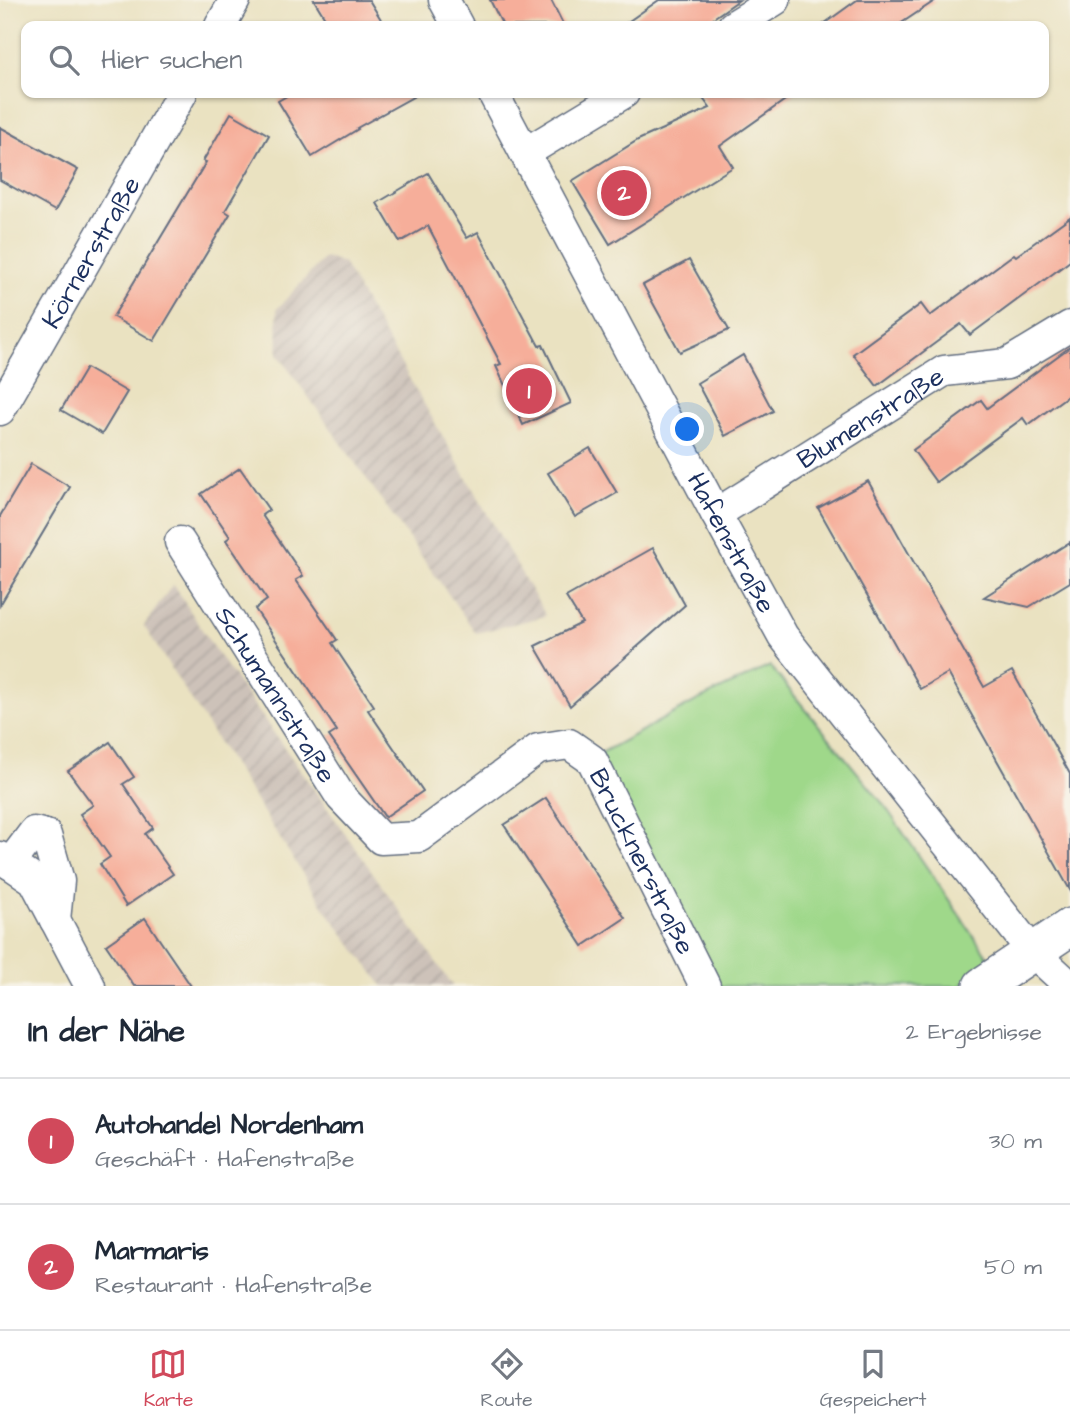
<!DOCTYPE html>
<html lang="de">
<meta charset="utf-8">
<style>
body{margin:0;font-family:"Architects Daughter",sans-serif;background:#f6f6f7;color:#1f2937}
.you{position:absolute;left:688px;top:430px;width:24px;height:24px;margin:-18px;border:5px solid #fff;border-radius:50%;background:#1a73e8;box-shadow:0 0 0 10px #1a73e833}
.badge{display:grid;place-items:center;width:46px;height:46px;border-radius:50%;background:#d1495b;color:#fff;font-size:23px;font-weight:700}
.pin{position:absolute;translate:-50% -50%;border:4px solid #fff;box-shadow:0 2px 7px #0006}
.list{margin:0;padding:0;list-style:none}
h2{display:flex;justify-content:space-between;align-items:center;height:91px;margin:0;padding:0 28px;font-size:30px}
h2 small{font-size:23px;font-weight:400;color:#747a83}
.list li{display:grid;grid-template-columns:46px 1fr auto;gap:21px;align-items:center;box-sizing:border-box;height:126px;padding:0 28px;border-top:2px solid #e0e1e3}
.list b{display:block;font-size:26px;white-space:nowrap}
.list p{margin:0;font-size:23px;white-space:nowrap;color:#747a83}
.list em{font-size:23px;font-style:normal;color:#747a83}
.icon{flex:none;width:38px;height:38px;fill:none;stroke:currentColor;stroke-width:2;stroke-linecap:round;stroke-linejoin:round}
.map{position:relative;flex:none;width:1070px;height:986px;overflow:hidden}
.search{position:absolute;background:#fff;box-shadow:0 2px 5px #0004;left:21px;right:21px;top:21px;height:77px;display:flex;align-items:center;gap:18px;box-sizing:border-box;padding:0 24px;border-radius:14px;color:#747a83;font-size:26px}
.sheet{height:343px;background:#fff}
nav{display:flex;justify-content:space-around;align-items:center;box-sizing:border-box;height:98px;border-top:2px solid #e0e1e3;background:#fff;font-size:19px;color:#747a83}
nav a{display:grid;justify-items:center;gap:4px}
nav .on{color:#d1495b}
.map>svg:first-child{display:block}
.industrial{fill:url(#industrial-furrows)}
.grass{fill:#9fd88a;stroke:#5d8474;stroke-width:2}
.building{fill:#f6ae9a}
.lines{fill:none;stroke-linecap:round;stroke-linejoin:round}
.minor-casing{stroke:#636e81;stroke-width:33}
.tertiary-casing{stroke:#636e81;stroke-width:40}
.minor{stroke:#fff;stroke-width:30}
.tertiary{stroke:#fff;stroke-width:37}
.labels{text-anchor:middle;stroke-width:5;stroke-linejoin:round;paint-order:stroke}
.street-label{font-size:26px;fill:#1b2f5e;stroke:#f7f3e8}
</style>
<div class="map">
<svg width="1070" height="986" viewBox="0 0 1070 986">
<defs>
<pattern id="industrial-furrows" width="10" height="10" patternUnits="userSpaceOnUse" patternTransform="scale(1.75)"><rect width="10" height="10" fill="#cdc2b9"/><path d="M-1 1l2-2M0 10L10 0M9 11l2-2" fill="none" stroke="#afa7a1"/></pattern>
</defs>
<rect width="100%" height="100%" fill="#f7f3e8"/>
<filter id="ink" filterUnits="userSpaceOnUse"><feTurbulence type="fractalNoise" baseFrequency=".0143" numOctaves="2"/><feDisplacementMap in="SourceGraphic" scale="14" xChannelSelector="R" yChannelSelector="G"/><feConvolveMatrix kernelMatrix="1 2 1 2 8 2 1 2 1" color-interpolation-filters="sRGB"/></filter>
<filter id="wash" filterUnits="userSpaceOnUse"><feTurbulence type="fractalNoise" baseFrequency=".00686" numOctaves="4" result="noise"/><feDisplacementMap in="SourceGraphic" scale="28" xChannelSelector="R" yChannelSelector="G"/><feGaussianBlur stdDeviation="1.57" result="paint"/><feColorMatrix in="noise" values="0 0 0 0 0 0 0 0 0 0 0 0 0 0 0 0 0 1.4 0 .05"/><feComposite in="paint" operator="in"/></filter>
<g filter="url(#wash)">
<rect width="100%" height="100%" fill="#eae2c1"/>
<g class="industrial">
<path d="M325,257L343,263L546,616L476,633L278,354L277,309Z"/>
<path d="M173,584L213,647L453,986H383L326,910L144,626Z"/>
</g>
<path class="grass" d="M770,666L885,806L992,963L960,986H709L592,758L696,701Z"/>
<g id="blocks">
<g class="building">
<path d="M314,0H369L385,26H330Z"/>
<path d="M490,0H551L564,26H503Z"/>
<path d="M659,0H739L702,26H622Z"/>
<path d="M857,0H936L897,26H821Z"/>
<path d="M292,93H420L357,128L358,129L312,157L278,101Z"/>
<path d="M699,93H795L720,146L733,167L610,244L572,181L638,140L710,108Z"/>
<path d="M231,113L269,135L225,211L230,214L154,341L113,317L206,162L203,161Z"/>
<path d="M0,127L78,170L55,211L0,180Z"/>
<path d="M428,173L467,238L478,232L539,346L543,345L571,403L523,425L496,366L501,364L428,226L400,242L377,203Z"/>
<path d="M1070,217V261L970,335L961,324L877,386L853,354L921,304L930,316L1014,254L1016,256Z"/>
<path d="M689,260L729,330L680,352L643,285Z"/>
<path d="M1070,347V394L1028,425L1023,418L936,482L913,450L981,400L987,408Z"/>
<path d="M743,355L773,411L725,436L697,383Z"/>
<path d="M86,368L127,392L102,434L61,410Z"/>
<path d="M590,448L617,493L575,517L548,473Z"/>
<path d="M31,464L70,487L0,605V516Z"/>
<path d="M240,468L269,510L262,515L303,576L296,580L337,640L332,643L374,706L368,710L423,791L385,817L329,736L337,731L255,609L267,600L226,540L230,537L201,494Z"/>
<path d="M868,481L984,687L1012,671L1070,774V890L948,673L920,689L818,508Z"/>
<path d="M1070,542V582L1029,607L984,597Z"/>
<path d="M653,548L685,605L570,706L535,646L582,623L566,597Z"/>
<path d="M110,742L134,777L123,784L153,828L145,834L173,874L126,906L100,864L110,857L80,814L93,805L68,771Z"/>
<path d="M546,798L625,918L583,946L504,825Z"/>
<path d="M145,918L161,942L191,986H134L106,945Z"/>
</g>
</g>
</g>
<g filter="url(#ink)">
<use href="#blocks" fill-opacity="0" stroke="#636e81" stroke-width="2"/>
<g class="lines">
<defs>
<g id="minor">
<path d="M444,0L458,26"/>
<path d="M220,26L235,0"/>
<path d="M733,26L775,0"/>
<path id="s1" d="M493,93L716,514L783,636L1032,951L1070,986"/>
<path d="M525,153L624,93"/>
<path id="s2" d="M0,410L182,93"/>
<path id="s3" d="M716,514L944,371L1007,364L1070,326"/>
<path id="s4" d="M180,542L341,797L381,839L419,837L538,749L569,744L592,760L705,986"/>
<path d="M0,857L34,880L90,986"/>
<path d="M10,864L34,832L46,835L59,881L55,920"/>
</g>
<path id="tertiary" d="M982,986L1070,927"/>
</defs>
<use href="#minor" class="minor-casing"/>
<use href="#tertiary" class="tertiary-casing"/>
<use href="#minor" class="minor"/>
<use href="#tertiary" class="tertiary"/>
</g>
</g>
<g class="labels">
<g class="street-label">
<text dy="9" stroke="none"><textPath href="#s2" startOffset="182">Körnerstraße</textPath></text>
<text dy="9" stroke="none"><textPath href="#s3" startOffset="182">Blumenstraße</textPath></text>
<text dy="9" stroke="none"><textPath href="#s1" startOffset="509">Hafenstraße</textPath></text>
<text dy="9" stroke="none"><textPath href="#s4" startOffset="180">Schumannstraße</textPath></text>
<text dy="9" stroke="none"><textPath href="#s4" startOffset="718">Brucknerstraße</textPath></text>
</g>
</g>
</svg>
<div class="you"></div>
<div class="pin badge" style="left:529px;top:391px">1</div>
<div class="pin badge" style="left:624px;top:193px">2</div>
<div class="search"><svg class="icon" aria-label="search" viewBox="0 0 24 24"><circle cx="10" cy="10" r="6"/><path d="M15 15l6 6"/></svg>Hier suchen</div>
</div>
<section class="sheet">
<h2>In der Nähe<small>2 Ergebnisse</small></h2>
<ul class="list">
<li><span class="badge">1</span><div><b>Autohandel Nordenham</b><p>Geschäft · Hafenstraße</p></div><em>30 m</em></li>
<li><span class="badge">2</span><div><b>Marmaris</b><p>Restaurant · Hafenstraße</p></div><em>50 m</em></li>
</ul>
</section>
<nav>
<a class="on"><svg class="icon" aria-label="map" viewBox="0 0 24 24"><path d="M3 6l6-2 6 2 6-2v14l-6 2-6-2-6 2zM9 4v14M15 6v14"/></svg>Karte</a>
<a><svg class="icon" aria-label="directions" viewBox="0 0 24 24"><path d="M12 3l9 9-9 9-9-9zM9 14v-3h6M13 9l2 2-2 2"/></svg>Route</a>
<a><svg class="icon" aria-label="saved" viewBox="0 0 24 24"><path d="M7 4h10v16l-5-4-5 4z"/></svg>Gespeichert</a>
</nav>
